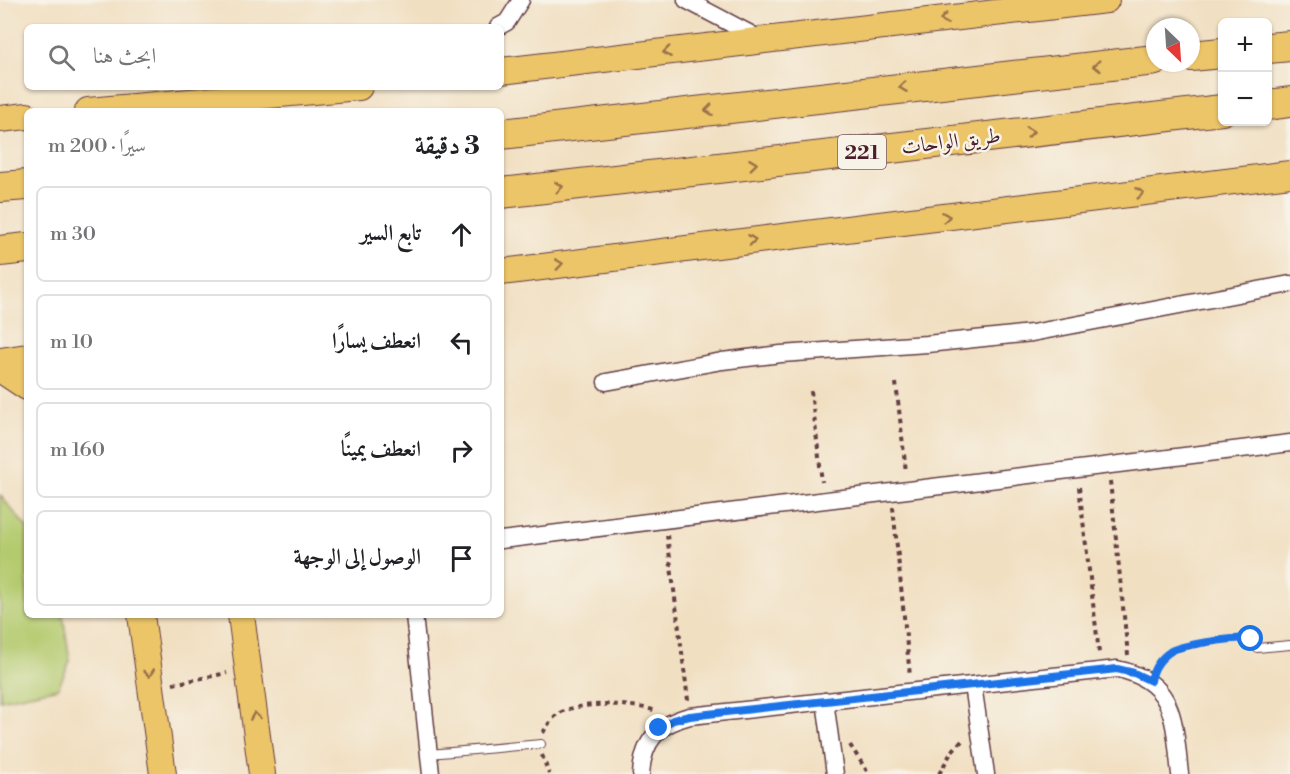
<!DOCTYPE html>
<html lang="ar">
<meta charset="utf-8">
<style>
body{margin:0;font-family:"Libre Bodoni",Amiri,serif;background:#f2f2f2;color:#202124;direction:rtl}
.controls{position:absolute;right:18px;top:18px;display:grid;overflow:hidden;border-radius:9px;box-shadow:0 2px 4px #0004}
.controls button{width:54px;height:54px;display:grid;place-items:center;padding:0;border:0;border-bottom:2px solid #e0e0e0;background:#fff;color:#202124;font:30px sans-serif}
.compass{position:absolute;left:1146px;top:18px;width:54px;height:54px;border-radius:50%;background:#fff;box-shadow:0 2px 4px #0004;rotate:155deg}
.stop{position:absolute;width:18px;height:18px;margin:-14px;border:4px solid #1a73e8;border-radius:50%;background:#fff}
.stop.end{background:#1a73e8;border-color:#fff;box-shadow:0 2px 6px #0008}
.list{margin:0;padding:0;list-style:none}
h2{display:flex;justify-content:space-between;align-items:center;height:78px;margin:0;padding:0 24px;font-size:26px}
h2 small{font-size:20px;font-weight:400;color:#757577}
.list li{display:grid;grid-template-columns:39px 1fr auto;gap:18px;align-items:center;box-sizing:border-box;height:96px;margin:0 12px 12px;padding:0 12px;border:2px solid #e0e0e0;border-radius:9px}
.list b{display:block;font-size:22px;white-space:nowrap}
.list em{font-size:20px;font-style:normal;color:#757577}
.icon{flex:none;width:33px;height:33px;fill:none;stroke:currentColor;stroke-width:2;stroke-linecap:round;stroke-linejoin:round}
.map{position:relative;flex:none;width:1290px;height:774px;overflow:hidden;direction:ltr}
.search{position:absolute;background:#fff;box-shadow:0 2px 4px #0004;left:24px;top:24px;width:480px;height:66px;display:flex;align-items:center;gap:15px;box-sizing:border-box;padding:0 21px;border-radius:9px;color:#757577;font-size:22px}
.panel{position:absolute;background:#fff;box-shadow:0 2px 4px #0004;left:24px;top:108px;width:480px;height:510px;border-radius:9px;direction:rtl}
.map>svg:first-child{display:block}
.grass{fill:#b4ca6e;stroke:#7f744c;stroke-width:1.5}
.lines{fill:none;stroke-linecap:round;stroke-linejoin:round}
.lane-casing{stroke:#633c42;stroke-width:10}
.street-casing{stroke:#633c42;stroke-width:19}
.primary-casing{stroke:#633c42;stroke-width:28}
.highway-casing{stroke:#633c42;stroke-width:32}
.path{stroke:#633c42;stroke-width:4;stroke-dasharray:4.5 4.5;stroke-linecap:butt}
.lane{stroke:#fff;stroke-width:8}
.street{stroke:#fff;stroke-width:16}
.primary{stroke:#ecc569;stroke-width:26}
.highway{stroke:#ecc569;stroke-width:30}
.oneway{stroke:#9b724a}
.route{stroke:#1a73e8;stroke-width:8}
.labels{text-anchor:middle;stroke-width:5;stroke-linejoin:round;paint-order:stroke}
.shield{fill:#f7f3e8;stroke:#7e5f64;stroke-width:1.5}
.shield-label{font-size:20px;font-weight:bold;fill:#4a1f2b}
.street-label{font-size:21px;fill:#4a1f2b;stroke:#f7f3e8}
</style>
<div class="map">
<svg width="1290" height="774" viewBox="0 0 1290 774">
<rect width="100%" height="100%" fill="#f7f3e8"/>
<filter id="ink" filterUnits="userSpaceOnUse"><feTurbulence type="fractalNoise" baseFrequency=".0167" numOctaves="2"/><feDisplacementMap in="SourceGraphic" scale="12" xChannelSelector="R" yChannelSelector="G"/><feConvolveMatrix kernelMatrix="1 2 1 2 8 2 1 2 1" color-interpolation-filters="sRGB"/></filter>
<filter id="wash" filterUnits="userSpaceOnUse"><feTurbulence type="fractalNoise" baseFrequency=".008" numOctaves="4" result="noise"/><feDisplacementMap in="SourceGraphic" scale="24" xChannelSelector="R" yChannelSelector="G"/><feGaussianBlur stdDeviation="1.35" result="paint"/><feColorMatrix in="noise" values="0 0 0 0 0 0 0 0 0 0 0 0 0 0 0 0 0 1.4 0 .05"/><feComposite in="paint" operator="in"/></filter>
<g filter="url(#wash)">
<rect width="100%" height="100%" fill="#f1dfc1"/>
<path class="grass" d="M0,495L27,528V615H63L70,661L58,688L0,700Z"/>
</g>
<g filter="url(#ink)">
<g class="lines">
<defs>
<g id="lane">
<path d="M1257,648L1290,645"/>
<path d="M429,754L541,744"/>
</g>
<g id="street">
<path d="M686,0L762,40"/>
<path d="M498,27L507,22L521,0"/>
<path d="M606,382L722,361L781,354L927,344L1032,333L1290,284"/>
<path d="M501,540L1290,443"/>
<path d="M414,615L431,774"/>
<path d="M973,685L986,774"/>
<path d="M825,701L835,774"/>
<path d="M641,774C643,741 658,724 690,716L1117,669C1177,681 1174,724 1180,774"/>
</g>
<g id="primary">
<path d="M501,71L1106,0"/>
<path d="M88,111L359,87"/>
<path d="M0,119L27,116"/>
<path d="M501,272L1290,174"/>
<path d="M0,361L27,357"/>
<path d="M0,369L27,387"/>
<path d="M141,615L163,774"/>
<path d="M241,615L262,774"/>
</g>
<g id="highway">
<path d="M1268,48L1290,46"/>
<path d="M1191,56L1222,53"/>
<path d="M1268,105L1290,102"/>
<path d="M501,134L1155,60"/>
<path d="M0,187L27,185"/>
<path d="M501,193L1222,110"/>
<path d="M0,251L27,248"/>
</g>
</defs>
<use href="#lane" class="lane-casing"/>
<use href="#street" class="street-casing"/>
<use href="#primary" class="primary-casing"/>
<use href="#highway" class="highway-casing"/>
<g class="path">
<path d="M896,383L906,472"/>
<path d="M811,391L822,482"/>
<path d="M1110,481L1128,655"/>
<path d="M1079,487L1099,653"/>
<path d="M893,507L910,676"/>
<path d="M667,535L688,700"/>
<path d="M1156,665L1173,650L1239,637L1249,639"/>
<path d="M173,684L227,673"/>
<path d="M543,733C547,726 551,719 558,714C577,701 635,703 656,711"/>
<path d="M850,745L869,774"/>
<path d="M542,755L549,774"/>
<path d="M939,774L952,751L964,739"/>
</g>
<use href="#lane" class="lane"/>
<use href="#street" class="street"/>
<use href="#primary" class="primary"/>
<use href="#highway" class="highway"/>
</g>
<defs><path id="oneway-chevron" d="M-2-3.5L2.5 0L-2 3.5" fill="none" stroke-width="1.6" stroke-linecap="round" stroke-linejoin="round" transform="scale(1.5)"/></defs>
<g class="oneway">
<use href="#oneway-chevron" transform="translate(944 19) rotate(173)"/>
<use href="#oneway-chevron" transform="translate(667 52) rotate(173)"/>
<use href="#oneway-chevron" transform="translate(1097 66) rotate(174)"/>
<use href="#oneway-chevron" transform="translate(903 87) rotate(173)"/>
<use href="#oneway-chevron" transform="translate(709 110) rotate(173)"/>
<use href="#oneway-chevron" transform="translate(1030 132) rotate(-7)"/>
<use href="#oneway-chevron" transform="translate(753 164) rotate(-7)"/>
<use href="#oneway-chevron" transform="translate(559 187) rotate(-7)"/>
<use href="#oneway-chevron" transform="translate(1140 193) rotate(-7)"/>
<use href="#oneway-chevron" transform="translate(946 217) rotate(-7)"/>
<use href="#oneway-chevron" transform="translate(752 240) rotate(-7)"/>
<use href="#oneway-chevron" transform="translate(559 264) rotate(-8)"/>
<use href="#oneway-chevron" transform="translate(149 673) rotate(82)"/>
<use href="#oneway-chevron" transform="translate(255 716) rotate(-98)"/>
</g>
</g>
<g class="lines" filter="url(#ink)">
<path class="route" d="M659,728L673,720L690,716L1117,669L1134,673L1151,681C1153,668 1159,659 1171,651C1184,644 1237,637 1251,639"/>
</g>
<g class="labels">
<rect class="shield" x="838" y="135" width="48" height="34" rx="4.5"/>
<g class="shield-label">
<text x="862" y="159">221</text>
</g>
<g class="street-label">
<text transform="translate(951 141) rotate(-7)" y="7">طريق الواحات</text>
</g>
</g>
</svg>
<div class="controls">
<button>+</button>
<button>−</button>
</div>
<svg class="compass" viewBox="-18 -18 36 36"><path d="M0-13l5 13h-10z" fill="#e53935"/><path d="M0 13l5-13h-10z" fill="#757577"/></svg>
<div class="stop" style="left:1251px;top:639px"></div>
<div class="stop end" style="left:659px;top:728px"></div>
<div class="search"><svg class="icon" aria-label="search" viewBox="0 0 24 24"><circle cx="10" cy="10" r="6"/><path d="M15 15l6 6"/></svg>ابحث هنا</div>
<section class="panel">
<h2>3 دقيقة<small>سيرًا · 200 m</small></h2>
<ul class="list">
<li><svg class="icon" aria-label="ahead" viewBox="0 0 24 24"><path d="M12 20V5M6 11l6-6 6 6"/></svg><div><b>تابع السير</b></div><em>30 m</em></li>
<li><svg class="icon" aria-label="left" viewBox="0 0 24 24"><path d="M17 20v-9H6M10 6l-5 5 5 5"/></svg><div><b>انعطف يسارًا</b></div><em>10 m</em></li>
<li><svg class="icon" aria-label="right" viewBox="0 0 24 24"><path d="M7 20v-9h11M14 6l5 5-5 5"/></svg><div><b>انعطف يمينًا</b></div><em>160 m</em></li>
<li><svg class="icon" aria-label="arrive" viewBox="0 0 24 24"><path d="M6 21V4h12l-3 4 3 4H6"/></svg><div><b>الوصول إلى الوجهة</b></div></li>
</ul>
</section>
</div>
